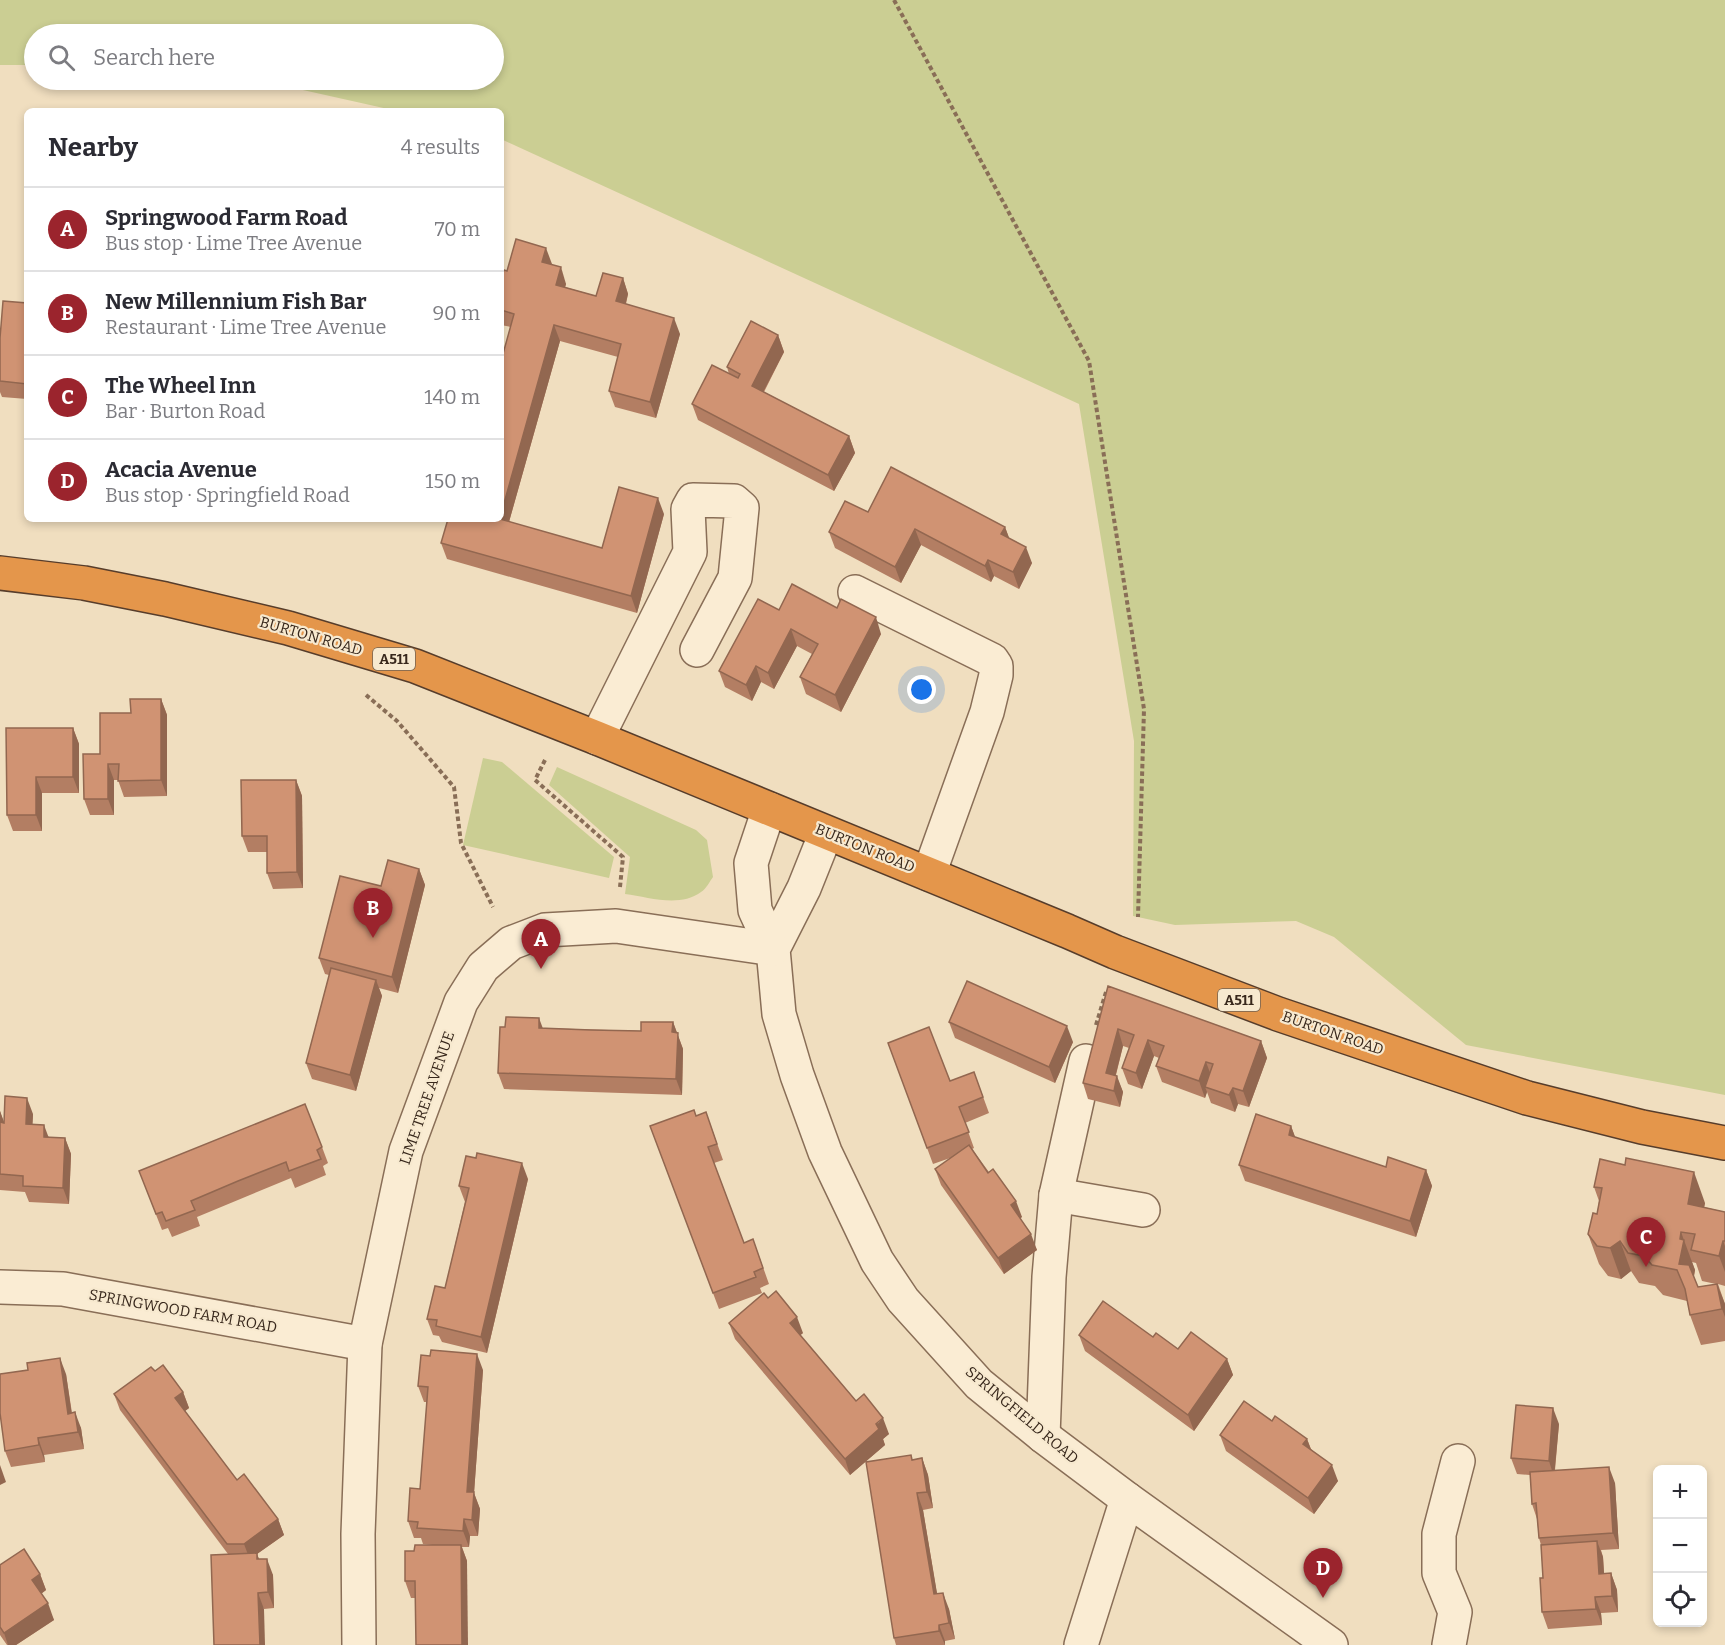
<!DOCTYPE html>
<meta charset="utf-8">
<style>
body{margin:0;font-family:Bitter,serif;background:#f7f7f7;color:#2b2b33}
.controls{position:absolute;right:18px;bottom:18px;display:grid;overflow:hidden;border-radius:9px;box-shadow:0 3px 9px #0003}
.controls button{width:54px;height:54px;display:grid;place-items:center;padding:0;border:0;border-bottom:2px solid #e1e1e2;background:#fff;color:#2b2b33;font:30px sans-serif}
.you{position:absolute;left:922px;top:690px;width:21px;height:21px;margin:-15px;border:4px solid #fff;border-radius:50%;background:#1a73e8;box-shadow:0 0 0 9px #1a73e833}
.badge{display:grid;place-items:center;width:39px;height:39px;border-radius:50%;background:#9b242d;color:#fff;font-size:20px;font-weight:700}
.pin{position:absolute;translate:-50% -50px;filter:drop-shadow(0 2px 3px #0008)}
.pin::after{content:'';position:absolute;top:32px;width:21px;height:18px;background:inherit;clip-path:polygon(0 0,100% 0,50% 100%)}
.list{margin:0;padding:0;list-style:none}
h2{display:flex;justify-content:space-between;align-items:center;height:78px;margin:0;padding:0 24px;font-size:26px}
h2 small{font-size:20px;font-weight:400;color:#7c7c81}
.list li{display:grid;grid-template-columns:39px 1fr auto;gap:18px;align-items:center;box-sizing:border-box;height:84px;padding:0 24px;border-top:2px solid #e1e1e2}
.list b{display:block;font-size:22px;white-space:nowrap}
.list p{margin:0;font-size:20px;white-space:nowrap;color:#7c7c81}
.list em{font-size:20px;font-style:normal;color:#7c7c81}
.icon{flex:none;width:33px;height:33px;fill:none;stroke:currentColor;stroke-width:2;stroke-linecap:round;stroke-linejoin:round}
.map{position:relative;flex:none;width:1725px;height:1645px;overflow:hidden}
.search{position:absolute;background:#fff;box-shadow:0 3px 9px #0003;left:24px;top:24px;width:480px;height:66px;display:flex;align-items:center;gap:15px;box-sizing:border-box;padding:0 21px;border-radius:33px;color:#7c7c81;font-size:22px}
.panel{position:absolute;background:#fff;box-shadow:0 3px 9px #0003;left:24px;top:108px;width:480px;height:414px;border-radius:9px}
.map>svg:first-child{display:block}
.green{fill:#cbce93}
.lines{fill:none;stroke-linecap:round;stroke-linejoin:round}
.minor-casing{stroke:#896e57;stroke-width:36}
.highway-casing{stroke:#573d2b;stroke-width:36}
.path{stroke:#896e57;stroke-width:4;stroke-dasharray:4.5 3;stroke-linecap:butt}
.minor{stroke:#faecd3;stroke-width:33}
.highway{stroke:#e4964b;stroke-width:33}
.wall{fill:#b37e63;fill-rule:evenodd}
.shaded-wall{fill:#926750}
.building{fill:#d09373;stroke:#926750;stroke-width:1.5}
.labels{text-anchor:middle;stroke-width:4.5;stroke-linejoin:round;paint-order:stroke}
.shield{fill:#f7e9cf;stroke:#716252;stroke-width:1.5}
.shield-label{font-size:14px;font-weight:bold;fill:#38281c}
.street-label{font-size:15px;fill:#38281c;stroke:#f7e9cf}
</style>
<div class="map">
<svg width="1725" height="1645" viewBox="0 0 1725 1645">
<rect width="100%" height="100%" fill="#f0debf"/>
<g class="green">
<path d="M0,0H1725V1095L1466,1045L1334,937L1296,921L1175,925L1133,916L1134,741L1079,404L501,139V111H397L258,80H494V34H34V65H0Z"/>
<path d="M483,758L502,762L614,857L609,878L463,845Z"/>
<path d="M557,767L696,830L707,840L713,877C710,881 706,889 701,892C679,908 649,897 625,894L630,857L549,785Z"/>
</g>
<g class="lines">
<defs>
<g id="minor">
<path d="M855,592L992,660L996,666V675L987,712L929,874"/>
<path d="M597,738L690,552L688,509L693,500L734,501L742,508L735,578L697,650"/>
<path d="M769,809L751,863L755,910L773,949"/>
<path d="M826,833L804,888L773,949L779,1014L797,1075L825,1152L877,1261L903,1300L979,1384L1043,1436L1127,1499L1331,1645"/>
<path d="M1056,1195L1143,1210"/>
<path d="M0,1287L63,1289L365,1344"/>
<path d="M1043,1436L1049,1277L1056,1195L1086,1061"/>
<path d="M359,1645L358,1534L365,1344L406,1151L461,1002L483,967L511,943L545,930L616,926L773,949"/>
<path d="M1081,1645L1127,1499"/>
<path d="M1449,1645L1455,1612L1439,1573V1534L1458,1461"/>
</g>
<path id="highway" d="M0,573L84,583L165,599L288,628L415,666L597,738L1067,931L1115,952L1278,1014L1527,1098L1642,1127L1725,1143"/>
</defs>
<use href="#minor" class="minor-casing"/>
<use href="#highway" class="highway-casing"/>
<g class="path">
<path d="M894,0L1089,361L1144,709L1138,917"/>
<path d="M366,695L397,721L454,787L461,843L493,907"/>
<path d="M545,760L535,780L623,857L620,887"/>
<path d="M1096,1025L1106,992"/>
</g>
<use href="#minor" class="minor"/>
<use href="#highway" class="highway"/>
</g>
<g class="wall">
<path d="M552,264L551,265L566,284L565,287L596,296L623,278L628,294L626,304L680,334L656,418L615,407L609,391L618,357L560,341L509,522L602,548L664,514L637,613L447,559L441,543L501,519L511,327L501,325V280Z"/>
<path d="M27,303V399L2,397L0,392V338Z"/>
<path d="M778,335L784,352L764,392L849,436L855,453L834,491L698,420L692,404L729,374L727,367Z"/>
<path d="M868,512L1005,527L1009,538L1032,563L1019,589L994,576L991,582L921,545L901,583L835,548L829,532Z"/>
<path d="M779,610L881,634L841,712L806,694L800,677L812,654L797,646L774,689L761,682L752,701L725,687L719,671Z"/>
<path d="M161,699L167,715V796L124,797L118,780H114V815H90L84,799L100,754Z"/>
<path d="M73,728L79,744V793H42V831H13L7,815Z"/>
<path d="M296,780L302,796L303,888L273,889L267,873V852H248L242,836Z"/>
<path d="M419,869L425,885L398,993L379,988L382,996L356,1091L312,1079L306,1063L329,975L325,974L319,958L381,886Z"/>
<path d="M1108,986L1261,1041L1267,1058L1249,1107L1238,1104L1235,1112L1211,1103L1207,1092L1205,1098L1162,1082L1156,1066L1159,1058L1154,1056L1142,1089L1128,1084L1122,1068L1129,1048L1123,1046L1116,1075L1123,1092L1120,1107L1088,1099L1083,1083Z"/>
<path d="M673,1022L683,1049L682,1095L504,1089L498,1073L543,1028L641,1031Z"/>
<path d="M949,1022L1073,1042L1055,1083L955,1038Z"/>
<path d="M888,1043L950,1081L974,1072L989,1113L965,1123L974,1148L972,1149L1022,1217L1020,1218L1037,1250L1004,1274L941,1185L935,1169L953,1157L933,1164Z"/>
<path d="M0,1111L4,1123L33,1114L32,1124L49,1137L65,1138L71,1154L69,1204L29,1202L25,1192L0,1190Z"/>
<path d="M706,1112L723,1160L714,1163L744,1243L753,1239L769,1284L760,1288L762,1293L719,1309L650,1126L696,1116Z"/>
<path d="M1291,1126L1295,1137L1386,1167L1426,1170L1432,1186L1416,1237L1245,1181L1239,1165Z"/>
<path d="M322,1147L328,1163L323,1166L326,1175L295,1188L291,1178L197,1217L200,1226L172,1237L168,1228L162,1230L139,1171Z"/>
<path d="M528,1179L487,1353L442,1342L439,1336L433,1335L427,1319L445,1288L465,1202L459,1186Z"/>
<path d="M1594,1187L1705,1203L1704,1207L1725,1212V1286L1718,1284L1725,1304V1341L1701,1345L1690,1315L1687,1301L1663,1295L1655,1286L1639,1283L1631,1271L1621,1279L1608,1276L1599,1264L1588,1234L1597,1214L1599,1201ZM1692,1262L1696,1263L1702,1281L1716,1284L1698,1287L1694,1277L1695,1270Z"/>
<path d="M729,1323L803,1333L800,1335L856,1401L889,1434L883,1439L885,1445L850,1475L735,1339Z"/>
<path d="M1079,1335L1153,1337L1178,1349L1227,1359L1233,1375L1194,1431L1085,1351Z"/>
<path d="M483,1370L474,1493L480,1509L478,1536H470L469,1547H462L467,1561L415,1598H411L405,1581L414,1551L432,1545L423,1544L421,1538H414L408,1521L420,1489L427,1402H424L418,1386Z"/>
<path d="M155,1371L183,1392L189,1408L185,1411L237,1480L278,1519L284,1535L257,1554L259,1559L273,1575L274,1608L264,1609L228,1554L120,1410L114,1394Z"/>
<path d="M66,1374L72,1413L81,1428L84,1449L44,1455L45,1462L11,1467L5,1451Z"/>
<path d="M1272,1421L1307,1439L1311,1449L1338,1481L1314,1514L1226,1451L1220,1435Z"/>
<path d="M1559,1424L1555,1470L1615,1483L1619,1549L1601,1550L1603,1557L1604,1574L1611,1573L1617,1590L1618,1612L1601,1613L1602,1625L1548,1629L1542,1612L1543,1578L1541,1545L1539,1538L1537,1519L1532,1504L1530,1475L1517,1474L1511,1458Z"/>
<path d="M922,1458L928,1475L933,1508L923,1510L937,1594L949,1609L955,1639L945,1641V1645H896L894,1638L913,1460Z"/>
<path d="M0,1565L40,1574L46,1590L41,1594L54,1620L16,1645H7L0,1635Z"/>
</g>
<g class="shaded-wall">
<path d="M546,248L552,264L548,278L542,262Z"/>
<path d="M561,267L566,284L561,301L556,285Z"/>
<path d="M623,278L628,294L622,318L616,301Z"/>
<path d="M674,318L680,334L656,418L650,402Z"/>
<path d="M554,325L560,341L505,536L500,519H501V514Z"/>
<path d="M778,335L784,352L758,402L752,386Z"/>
<path d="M849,436L855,453L834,491L828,475Z"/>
<path d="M658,498L664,514L637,613L631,596Z"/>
<path d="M1005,527L1011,543L1001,534Z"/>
<path d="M915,529L921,545L901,583L895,567Z"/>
<path d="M1026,547L1032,563L1019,589L1013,572Z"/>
<path d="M988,560L994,576L991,582L985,566Z"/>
<path d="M876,617L881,634L841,712L835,695Z"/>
<path d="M791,629L797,646L774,689L768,673Z"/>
<path d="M756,666L761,682L752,701L746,685Z"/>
<path d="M161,699L167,715V796L161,780Z"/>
<path d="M73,728L79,744V793L73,777Z"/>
<path d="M108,764L114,780V815L108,799Z"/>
<path d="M36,777L42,793V831L36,815Z"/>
<path d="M296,780L302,796L303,888L297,872Z"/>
<path d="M419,869L425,885L398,993L392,977Z"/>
<path d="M376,980L382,996L356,1091L350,1075Z"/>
<path d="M539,1018L545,1034L539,1028Z"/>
<path d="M673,1022L683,1049L682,1095L676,1079L672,1032Z"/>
<path d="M1067,1026L1073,1042L1055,1083L1049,1067Z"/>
<path d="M1118,1029L1123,1046L1112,1089L1106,1073Z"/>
<path d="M1148,1040L1154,1056L1142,1089L1136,1073Z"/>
<path d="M1261,1041L1267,1058L1249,1107L1243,1091Z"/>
<path d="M1206,1062L1212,1078L1205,1087L1207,1092L1205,1098L1199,1081Z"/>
<path d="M1117,1076L1123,1092L1120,1107L1114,1091Z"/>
<path d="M1233,1088L1238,1104L1235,1112L1229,1095Z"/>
<path d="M27,1098L33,1114L32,1140L26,1124Z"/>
<path d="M0,1111L4,1122L0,1130Z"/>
<path d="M44,1125L50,1141L44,1137Z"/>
<path d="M1291,1126L1297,1142L1289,1135Z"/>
<path d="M65,1138L71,1154L69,1204L63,1188Z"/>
<path d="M522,1163L528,1179L487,1353L481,1337Z"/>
<path d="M1426,1170L1432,1186L1416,1237L1410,1221Z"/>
<path d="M1694,1172L1705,1203L1699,1234L1688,1204Z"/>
<path d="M1016,1201L1022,1217L1017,1221L1011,1205Z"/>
<path d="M1681,1232L1695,1270L1690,1294L1679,1264Z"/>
<path d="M1031,1234L1037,1250L1004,1274L998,1258Z"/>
<path d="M1620,1241L1631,1271L1621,1279L1610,1248Z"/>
<path d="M1723,1241L1725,1246V1272L1719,1256Z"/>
<path d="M1717,1284L1725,1304V1317L1722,1309Z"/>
<path d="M797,1317L803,1333L796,1339L790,1323Z"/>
<path d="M477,1354L483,1370L474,1493L480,1509L478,1536L472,1520L467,1492Z"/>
<path d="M60,1358L66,1374L74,1430L68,1414Z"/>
<path d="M1227,1359L1233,1375L1194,1431L1188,1415Z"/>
<path d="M183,1392L189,1408L181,1414L175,1398Z"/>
<path d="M1553,1408L1559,1424L1554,1477L1549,1461Z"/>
<path d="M75,1412L81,1428L84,1449L78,1432Z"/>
<path d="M883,1418L889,1434L883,1439L885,1445L850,1475L845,1459Z"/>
<path d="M38,1438L44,1455L45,1462L39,1445Z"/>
<path d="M1307,1439L1313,1455L1303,1444Z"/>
<path d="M922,1458L928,1475L933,1508L927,1492Z"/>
<path d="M0,1465L6,1482L0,1485Z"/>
<path d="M1332,1465L1338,1481L1314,1514L1308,1498Z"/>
<path d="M1609,1467L1615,1483L1619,1549L1613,1533Z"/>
<path d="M917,1493L923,1510L940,1611L934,1594Z"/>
<path d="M278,1519L284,1535L257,1554L263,1570L257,1559L250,1560L244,1544Z"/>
<path d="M464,1519L470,1536L469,1547L463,1531Z"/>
<path d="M1597,1541L1603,1557L1605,1590L1599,1574Z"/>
<path d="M461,1545L467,1561L468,1645H462Z"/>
<path d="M267,1559L273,1575L274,1608L268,1592Z"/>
<path d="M1611,1573L1617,1590L1618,1612L1612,1596Z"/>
<path d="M40,1574L46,1590L38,1596L32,1580Z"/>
<path d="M258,1593L264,1609L265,1645H260Z"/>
<path d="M943,1593L949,1609L955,1639L949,1623Z"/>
<path d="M1595,1597L1601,1613L1602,1625L1596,1609Z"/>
<path d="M48,1603L54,1620L16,1645H8L4,1633Z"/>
<path d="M939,1625L945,1641V1645L939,1631Z"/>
</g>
<g class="building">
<path d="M516,239L546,248L542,262L561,267L556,285L596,296L603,273L623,278L616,301L674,318L650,402L609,391L621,344L554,325L501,514V361L514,314L501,310V280L504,270L507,271Z"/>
<path d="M3,301L27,303V384L0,381V338Z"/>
<path d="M751,321L778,335L752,386L849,436L828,475L692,404L712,365L738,378L740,374L727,367Z"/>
<path d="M891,467L1005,527L1001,534L1026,547L1013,572L988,560L985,566L915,529L895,567L829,532L845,501L868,512Z"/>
<path d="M619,487L658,498L631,596L441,543L448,519H500L602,548Z"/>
<path d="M792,584L837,608L841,599L876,617L835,695L800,677L818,644L791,629L768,673L756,666L746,685L719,671L758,599L779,610Z"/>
<path d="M130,699H161V780L118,781L119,764H108V799H84L83,754H100V713H131Z"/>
<path d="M6,728H73V777H36V815H7Z"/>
<path d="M241,780H296L297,872L267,873V836H242Z"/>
<path d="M388,860L419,869L392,977L319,958L340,876L381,886Z"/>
<path d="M331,968L376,980L350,1075L306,1063Z"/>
<path d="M967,981L1067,1026L1049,1067L949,1022Z"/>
<path d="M1108,986L1261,1041L1243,1091L1233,1088L1229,1095L1205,1087L1213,1064L1206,1062L1199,1081L1156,1066L1164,1046L1148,1040L1136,1073L1122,1068L1134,1035L1118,1029L1106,1073L1117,1076L1114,1091L1083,1083Z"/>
<path d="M506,1017L539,1018V1028L591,1030L641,1031V1022H673L672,1032L678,1033L676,1079L498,1073L500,1027H505Z"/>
<path d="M929,1027L950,1081L974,1072L983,1097L959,1107L969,1132L927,1148L888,1043Z"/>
<path d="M5,1096L27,1098L26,1124L44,1125V1137L65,1138L63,1188L23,1186V1176L0,1174V1122L4,1123Z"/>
<path d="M305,1104L322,1147L317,1150L321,1159L289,1171L286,1162L238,1181L191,1201L195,1210L166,1221L162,1212L156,1214L139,1171Z"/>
<path d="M694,1110L696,1116L706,1112L717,1144L708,1147L744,1243L753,1239L763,1268L754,1272L756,1277L713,1293L650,1126Z"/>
<path d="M1256,1114L1291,1126L1289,1135L1386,1167L1388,1157L1426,1170L1410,1221L1239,1165Z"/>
<path d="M969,1145L988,1173L993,1169L1016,1201L1011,1205L1031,1234L998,1258L935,1169Z"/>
<path d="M477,1153L522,1163L481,1337L436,1326L437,1320L427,1319L435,1286L445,1288L469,1188L459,1186L466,1156L476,1158Z"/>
<path d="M1626,1158L1694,1172L1688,1204L1725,1212V1241H1723L1719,1256L1691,1250L1695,1234L1681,1232L1680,1239L1684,1240L1679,1264L1689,1265L1698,1287L1717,1284L1722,1309L1690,1315L1685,1289L1677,1270L1652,1265L1644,1256L1628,1253L1620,1241L1610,1248L1597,1246L1588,1234L1593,1213L1597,1214L1602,1188L1594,1187L1600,1159L1625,1165Z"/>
<path d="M776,1291L797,1317L790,1323L856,1401L864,1394L883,1418L876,1424L879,1429L845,1459L729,1323L764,1293L768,1298Z"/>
<path d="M1103,1301L1153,1337L1156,1333L1178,1349L1191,1332L1227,1359L1188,1415L1079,1335Z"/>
<path d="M431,1350L477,1354L467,1492H474L472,1520L464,1519L463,1531L417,1528L418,1522L408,1521L410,1488L420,1489L428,1387L418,1386L421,1355L430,1356Z"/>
<path d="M60,1358L68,1414L75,1412L78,1432L38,1438L39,1445L5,1451L0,1413V1374L28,1370L27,1363Z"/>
<path d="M163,1365L183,1392L175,1398L237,1480L244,1474L278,1519L244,1544H227L114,1394L151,1367L155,1371Z"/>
<path d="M1244,1401L1272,1421L1275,1416L1307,1439L1303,1444L1332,1465L1308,1498L1220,1435Z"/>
<path d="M1516,1405L1553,1408L1549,1461L1511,1458Z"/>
<path d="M911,1455L912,1460L922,1458L927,1492L917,1493L934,1594L943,1593L949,1623L939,1625V1631L894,1638L866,1462Z"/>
<path d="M1609,1467L1613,1533L1539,1538L1536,1503L1532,1504L1530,1472Z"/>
<path d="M1597,1541L1599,1574L1611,1573L1612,1596L1595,1597L1596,1609L1542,1612L1540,1578H1543L1541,1545Z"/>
<path d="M415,1545H461L462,1645H416L415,1581H405V1551H414Z"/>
<path d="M24,1549L40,1574L32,1580L48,1603L4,1633L0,1627V1565Z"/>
<path d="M257,1553V1559H267L268,1592L258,1593L260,1645H214L211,1555Z"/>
</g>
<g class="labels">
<g class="shield">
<rect x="373" y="648" width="42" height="22" rx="4.5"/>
<rect x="1218" y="989" width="42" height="22" rx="4.5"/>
</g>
<g class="shield-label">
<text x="394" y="664">A511</text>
<text x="1239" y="1005">A511</text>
</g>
<g class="street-label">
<text transform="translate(311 636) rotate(16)" y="5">BURTON ROAD</text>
<text transform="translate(865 848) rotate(22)" y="5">BURTON ROAD</text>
<text transform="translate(1333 1033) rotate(19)" y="5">BURTON ROAD</text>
<text transform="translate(427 1098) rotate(-71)" y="5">LIME TREE AVENUE</text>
<text transform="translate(183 1311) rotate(10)" y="5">SPRINGWOOD FARM ROAD</text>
<text transform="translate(1022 1415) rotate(40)" y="5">SPRINGFIELD ROAD</text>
</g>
</g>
</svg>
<div class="controls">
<button>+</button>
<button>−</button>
<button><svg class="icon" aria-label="locate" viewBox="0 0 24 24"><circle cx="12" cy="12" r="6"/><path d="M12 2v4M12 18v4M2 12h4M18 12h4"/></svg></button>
</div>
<div class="you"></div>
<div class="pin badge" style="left:541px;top:969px">A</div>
<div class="pin badge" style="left:373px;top:938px">B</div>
<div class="pin badge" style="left:1646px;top:1267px">C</div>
<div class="pin badge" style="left:1323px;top:1598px">D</div>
<div class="search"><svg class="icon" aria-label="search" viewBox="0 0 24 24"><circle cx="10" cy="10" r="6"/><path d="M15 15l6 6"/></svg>Search here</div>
<section class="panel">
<h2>Nearby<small>4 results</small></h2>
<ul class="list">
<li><span class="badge">A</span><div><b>Springwood Farm Road</b><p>Bus stop · Lime Tree Avenue</p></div><em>70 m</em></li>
<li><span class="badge">B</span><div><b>New Millennium Fish Bar</b><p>Restaurant · Lime Tree Avenue</p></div><em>90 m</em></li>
<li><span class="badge">C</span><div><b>The Wheel Inn</b><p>Bar · Burton Road</p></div><em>140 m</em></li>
<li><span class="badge">D</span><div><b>Acacia Avenue</b><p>Bus stop · Springfield Road</p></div><em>150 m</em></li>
</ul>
</section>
</div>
